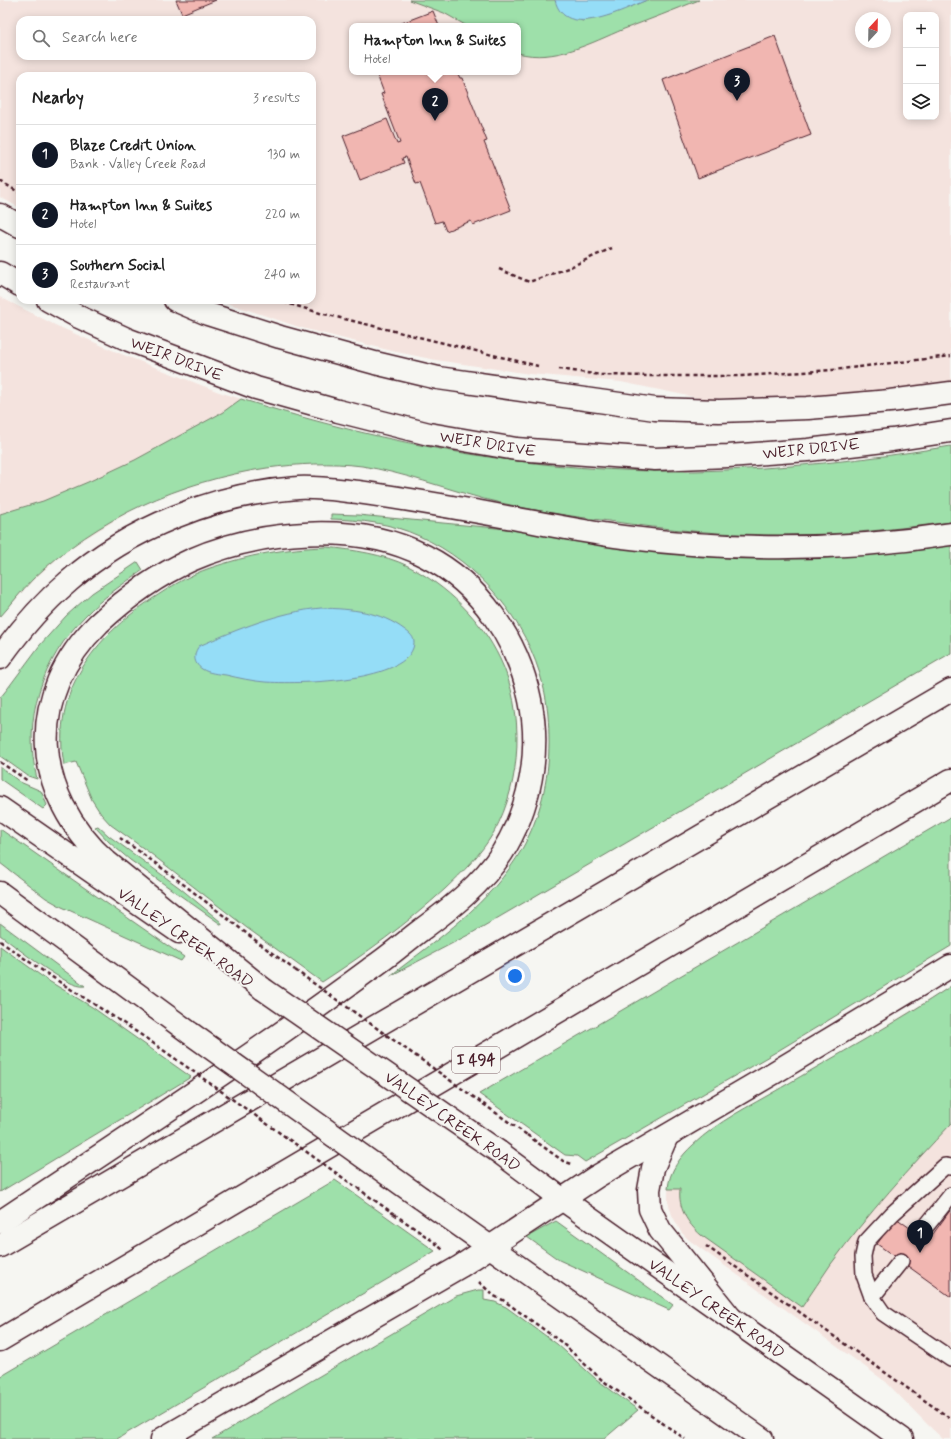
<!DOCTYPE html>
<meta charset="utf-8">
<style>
body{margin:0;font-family:Mynerve,sans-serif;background:#f6f6f6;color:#222}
.controls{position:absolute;right:12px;top:12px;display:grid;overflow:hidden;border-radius:8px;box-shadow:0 2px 10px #0003}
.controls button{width:36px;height:36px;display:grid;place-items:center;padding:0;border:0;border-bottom:1px solid #e0e0e0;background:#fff;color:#222;font:20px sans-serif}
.compass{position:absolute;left:855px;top:12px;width:36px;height:36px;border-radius:50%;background:#fff;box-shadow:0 2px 10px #0003;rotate:22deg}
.you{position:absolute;left:515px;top:976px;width:14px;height:14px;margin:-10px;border:3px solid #fff;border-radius:50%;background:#1a73e8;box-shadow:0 0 0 6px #1a73e833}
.badge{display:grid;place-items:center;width:26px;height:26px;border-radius:50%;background:#111827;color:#fff;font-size:13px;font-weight:700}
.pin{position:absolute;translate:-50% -33px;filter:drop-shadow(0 1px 2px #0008)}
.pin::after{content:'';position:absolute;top:21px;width:14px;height:12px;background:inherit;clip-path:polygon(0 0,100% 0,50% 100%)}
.popup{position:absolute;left:349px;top:23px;width:172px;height:52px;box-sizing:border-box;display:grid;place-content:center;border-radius:8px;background:#fff;filter:drop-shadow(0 1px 3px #0005);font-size:13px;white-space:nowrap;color:#767676}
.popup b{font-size:15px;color:#222}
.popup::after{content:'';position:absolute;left:50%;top:100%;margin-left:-8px;border:8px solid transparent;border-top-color:#fff}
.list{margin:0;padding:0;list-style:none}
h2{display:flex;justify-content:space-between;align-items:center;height:52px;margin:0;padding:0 16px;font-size:17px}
h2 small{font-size:13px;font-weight:400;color:#767676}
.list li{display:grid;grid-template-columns:26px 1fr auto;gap:12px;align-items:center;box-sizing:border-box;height:60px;padding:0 16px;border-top:1px solid #e0e0e0}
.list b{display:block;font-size:15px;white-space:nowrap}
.list p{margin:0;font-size:13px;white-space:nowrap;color:#767676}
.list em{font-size:13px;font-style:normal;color:#767676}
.icon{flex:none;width:22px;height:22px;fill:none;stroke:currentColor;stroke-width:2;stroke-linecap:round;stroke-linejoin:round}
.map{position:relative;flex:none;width:951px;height:1439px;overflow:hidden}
.search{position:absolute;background:#fff;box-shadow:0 2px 10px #0003;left:16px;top:16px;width:300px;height:44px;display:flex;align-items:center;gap:10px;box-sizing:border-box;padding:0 14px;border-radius:12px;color:#767676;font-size:15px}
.panel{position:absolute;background:#fff;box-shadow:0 2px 10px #0003;left:16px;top:72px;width:300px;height:232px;border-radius:12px}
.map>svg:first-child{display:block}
.built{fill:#f4e3de;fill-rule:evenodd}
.green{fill:#9ee0aa;stroke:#74806a}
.water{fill:#95ddf7;stroke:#7791a5}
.building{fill:#f1b6b1;stroke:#4a1f2b}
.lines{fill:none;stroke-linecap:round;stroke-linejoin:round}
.service-casing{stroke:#4a1f2b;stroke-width:18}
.tertiary-casing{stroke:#4a1f2b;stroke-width:25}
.secondary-casing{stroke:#4a1f2b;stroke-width:25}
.motorway-casing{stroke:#4a1f2b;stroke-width:25}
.path{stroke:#4a1f2b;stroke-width:2.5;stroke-dasharray:4 3;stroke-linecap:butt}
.service{stroke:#f6f6f2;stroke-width:15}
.tertiary{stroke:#f6f6f2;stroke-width:22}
.secondary{stroke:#f6f6f2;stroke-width:22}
.motorway{stroke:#f6f6f2;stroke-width:22}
.secondary-bridge-casing{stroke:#4a1f2b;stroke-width:25;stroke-linecap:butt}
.path-bridge{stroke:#4a1f2b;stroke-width:2.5;stroke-dasharray:4 3;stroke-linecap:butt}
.secondary-bridge{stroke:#f6f6f2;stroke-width:22}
.labels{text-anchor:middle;stroke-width:4;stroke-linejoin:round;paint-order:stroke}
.shield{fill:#f6f6f2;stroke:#7e6067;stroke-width:1}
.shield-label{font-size:15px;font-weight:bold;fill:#4a1f2b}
.street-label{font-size:16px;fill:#4a1f2b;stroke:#f6f6f2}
</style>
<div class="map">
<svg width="951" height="1439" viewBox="0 0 951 1439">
<rect width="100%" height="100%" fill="#f6f6f2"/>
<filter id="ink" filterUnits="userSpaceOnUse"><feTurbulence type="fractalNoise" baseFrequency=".025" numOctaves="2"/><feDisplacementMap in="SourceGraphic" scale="8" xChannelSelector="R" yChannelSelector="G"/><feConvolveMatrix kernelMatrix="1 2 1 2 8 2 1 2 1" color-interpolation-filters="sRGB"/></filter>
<g filter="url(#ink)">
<g class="built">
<path d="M0,0H951V381L871,391L825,395L703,399L621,382L530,374L436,360L392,351L302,328L218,300H312V76H20V208L0,197ZM906,15H936V117H906ZM861,18H885V42H861ZM20,20H312V56H20ZM352,26H518V72H352Z"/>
<path d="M0,297L55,325L121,354L219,392L286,413L314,420L308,464L281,466L251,471L222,477L191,485L137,507L79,542L57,559L33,580L0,617Z"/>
<path d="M951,986V1439H943L928,1425L886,1382L689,1240L681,1232L672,1215L668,1202V1192L671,1176L677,1164L685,1152L707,1133L722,1122L868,1037Z"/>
</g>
<g class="green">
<path d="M409,0H555L556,3L582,21L609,15L647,0H699C674,10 649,20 624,29C591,43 554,63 518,53V26H467L444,13Z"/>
<path d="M241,399C387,445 542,474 696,471C782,469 866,460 951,446V522C896,529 841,535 785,535C726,535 667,530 609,521C567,516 525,509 484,499C444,488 404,473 362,466C331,462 298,464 267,468C180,481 97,518 33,579C21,591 11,605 0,617V514L43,501L88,482L135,460L223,412Z"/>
<path d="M331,514L358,515L517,530L546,534L951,545V653L472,933L390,976C438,939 491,903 522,849C540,817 549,780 549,743C549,724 548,704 543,685C527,621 480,563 419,536C391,523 361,520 331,519Z"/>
<path d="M326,547C354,550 383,554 408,566C447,586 481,619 500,659C525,710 522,782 494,832C481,854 463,872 445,889C407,924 365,954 322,982L247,928L150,853L111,825L101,814L92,800L76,762L64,765C51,692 94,638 152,599C170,587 189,575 210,568C248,555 286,548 326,547Z"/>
<path d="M138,562L143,570C123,584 102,598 85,616C42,660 22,718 37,779L28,776L0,756V698L8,688L40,645L66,616L92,593Z"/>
<path d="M0,767L20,782L41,791L47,805L43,809L0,779Z"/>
<path d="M951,817V946L776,1052L585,1162L577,1156L565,1155L479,1094Z"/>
<path d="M98,826L109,836L180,888L221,922L222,925L130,860L109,842L95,827Z"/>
<path d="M0,829L184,957L181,961L62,907L46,898L0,863Z"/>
<path d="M0,923L85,986C69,990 15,946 0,935Z"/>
<path d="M0,946L47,980L92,1007L191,1077L0,1192Z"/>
<path d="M951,986V1124C909,1168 868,1214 831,1264C821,1278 812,1293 802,1307L701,1235C687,1223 678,1208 680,1189H668C669,1171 681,1156 693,1145C718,1121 750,1106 779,1089C837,1055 896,1023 951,986Z"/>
<path d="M335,1180L435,1251L117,1439H0V1377Z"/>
<path d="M556,1221L673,1305L669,1310L559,1260L527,1237Z"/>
<path d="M478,1290H484V1300L495,1302L506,1307L557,1344L596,1379L638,1410L604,1439H212L456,1296Z"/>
</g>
<g class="water">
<path d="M555,0H647C624,9 565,41 555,0Z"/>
<path d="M321,608C352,609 380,611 405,630C412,635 416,639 413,648C401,683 296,684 265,682C252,681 239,678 226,675C218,674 208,673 202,669C193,663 193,654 199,646C238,629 279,612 321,608Z"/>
</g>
<g class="building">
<path d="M176,0H216L182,14Z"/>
<path d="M433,11L439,26H394Z"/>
<path d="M775,36L811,135L698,178L663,80Z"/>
<path d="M376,72H457L460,78H462L487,141L484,142L511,210L473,225L471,221L446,231L442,221L435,223L420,183L416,184L406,157L402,158L404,163L360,180L343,136L387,119L397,144L400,143L381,94L384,93Z"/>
<path d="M951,1209V1297L877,1244L896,1218L928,1241Z"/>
</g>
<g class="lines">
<defs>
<g id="service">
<path d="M951,1167L945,1166L892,1214L866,1242L863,1256L864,1275L872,1297L883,1313L951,1359"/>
<path d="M919,1235L951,1195"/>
<path d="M872,1297L901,1261"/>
</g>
<g id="tertiary">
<path d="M0,215L20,226"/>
<path d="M0,273L20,285"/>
<path d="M48,300L79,317L129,340L256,388L338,411L429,434L516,449L655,459L728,456L808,450L892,440L951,431"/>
<path d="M175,300L208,314L280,337L375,363L438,378L655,409L719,411L808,408L890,401L951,393"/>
</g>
<g id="secondary">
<path d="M0,808L179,932"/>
<path d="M0,893L190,1033"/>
<path d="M499,1152L562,1199L902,1439"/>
<path d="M421,1198L762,1439"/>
</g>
<g id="motorway">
<path d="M0,658C20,630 42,604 68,582C129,528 217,493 298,488C318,487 338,490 358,492C408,499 458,508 507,517C546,524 584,532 623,537C731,551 843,551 951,534"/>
<path d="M667,1136L653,1168L649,1190L650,1209L660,1230L730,1317"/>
<path d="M0,1222C124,1139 250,1058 370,969C388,957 404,943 421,930C451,908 481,885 502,853C530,808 541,752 530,700C518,640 480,584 425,556C357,521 260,530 191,560C158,575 126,598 99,623C25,695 31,794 107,862L263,989"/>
<path d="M0,1246L951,690"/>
<path d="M0,1340L951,780"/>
<path d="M162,1439L461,1266L596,1177L772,1074L951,966"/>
</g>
</defs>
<use href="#service" class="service-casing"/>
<use href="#tertiary" class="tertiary-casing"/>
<use href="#secondary" class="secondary-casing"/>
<use href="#motorway" class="motorway-casing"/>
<g class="path">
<path d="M0,181L20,193"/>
<path d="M499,269L529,282L568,268L612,248"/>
<path d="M277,300L320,313L538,366"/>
<path d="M559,369L601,375L651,376H742L833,370L951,356"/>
<path d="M0,762L28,781"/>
<path d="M120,838C180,879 236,927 295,970"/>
<path d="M0,941C53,980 109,1012 163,1050"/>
<path d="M527,1135L563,1161L572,1164"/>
<path d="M394,1214L433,1241L443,1250"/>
<path d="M706,1246L951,1419"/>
<path d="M479,1282L494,1296L503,1300L561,1342L602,1380L685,1439"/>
</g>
<use href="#service" class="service"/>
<use href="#tertiary" class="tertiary"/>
<use href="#secondary" class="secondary"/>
<use href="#motorway" class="motorway"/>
<defs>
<g id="secondary-bridge">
<path d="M263,989L499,1152"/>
<path d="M190,1033L421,1198"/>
</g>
</defs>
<use href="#secondary-bridge" class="secondary-bridge-casing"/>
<g class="path-bridge">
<path d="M295,970L527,1135"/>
<path d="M163,1050L394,1214"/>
</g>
<use href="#secondary-bridge" class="secondary-bridge"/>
</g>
</g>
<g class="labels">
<rect class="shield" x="452" y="1047" width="48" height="26" rx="3"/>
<g class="shield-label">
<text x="476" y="1065">I 494</text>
</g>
<g class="street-label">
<text transform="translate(177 358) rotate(21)" y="6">WEIR DRIVE</text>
<text transform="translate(488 443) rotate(9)" y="6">WEIR DRIVE</text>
<text transform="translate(811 448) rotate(-6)" y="6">WEIR DRIVE</text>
<text transform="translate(186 937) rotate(35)" y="6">VALLEY CREEK ROAD</text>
<text transform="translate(453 1121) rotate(35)" y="6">VALLEY CREEK ROAD</text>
<text transform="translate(717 1308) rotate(35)" y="6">VALLEY CREEK ROAD</text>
</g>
</g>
</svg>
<div class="controls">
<button>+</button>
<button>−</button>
<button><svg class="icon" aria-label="layers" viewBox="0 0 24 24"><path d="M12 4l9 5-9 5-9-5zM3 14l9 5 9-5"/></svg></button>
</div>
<svg class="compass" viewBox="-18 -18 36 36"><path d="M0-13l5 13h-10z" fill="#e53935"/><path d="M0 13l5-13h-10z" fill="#767676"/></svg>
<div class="you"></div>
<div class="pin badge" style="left:920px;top:1253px">1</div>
<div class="pin badge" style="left:435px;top:121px">2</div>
<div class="popup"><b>Hampton Inn &amp; Suites</b>Hotel</div>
<div class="pin badge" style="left:737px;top:101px">3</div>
<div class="search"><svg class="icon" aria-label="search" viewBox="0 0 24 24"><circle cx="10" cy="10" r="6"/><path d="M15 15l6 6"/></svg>Search here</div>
<section class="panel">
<h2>Nearby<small>3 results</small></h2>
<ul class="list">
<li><span class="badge">1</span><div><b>Blaze Credit Union</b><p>Bank · Valley Creek Road</p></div><em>130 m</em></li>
<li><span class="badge">2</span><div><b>Hampton Inn &amp; Suites</b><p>Hotel</p></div><em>220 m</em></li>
<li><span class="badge">3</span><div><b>Southern Social</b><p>Restaurant</p></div><em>240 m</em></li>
</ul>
</section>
</div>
